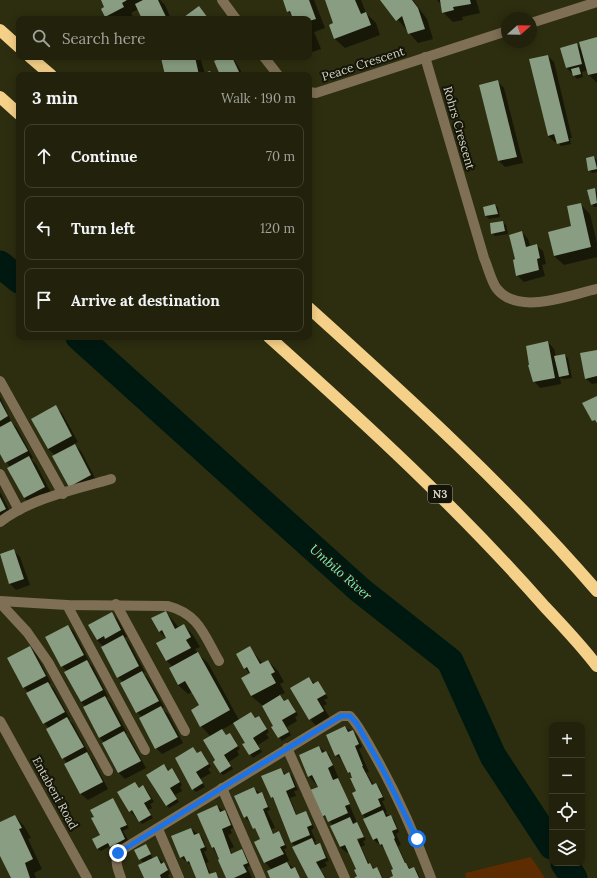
<!DOCTYPE html>
<meta charset="utf-8">
<style>
body{margin:0;font-family:Lora,serif;background:#2a2a15;color:#f1f3f6}
.controls{position:absolute;right:12px;bottom:12px;display:grid;overflow:hidden;border-radius:8px;box-shadow:0 2px 10px #0003}
.controls button{width:36px;height:36px;display:grid;place-items:center;padding:0;border:0;border-bottom:1px solid #3f3f2d;background:#22220c;color:#f1f3f6;font:20px sans-serif}
.compass{position:absolute;left:501px;top:12px;width:36px;height:36px;border-radius:50%;background:#22220c;box-shadow:0 2px 10px #0003;rotate:70deg}
.stop{position:absolute;width:12px;height:12px;margin:-9px;border:3px solid #1a73e8;border-radius:50%;background:#fff}
.stop.end{background:#1a73e8;border-color:#fff;box-shadow:0 1px 4px #0008}
.list{margin:0;padding:0;list-style:none}
h2{display:flex;justify-content:space-between;align-items:center;height:52px;margin:0;padding:0 16px;font-size:17px}
h2 small{font-size:13px;font-weight:400;color:#a2a49d}
.list li{display:grid;grid-template-columns:26px 1fr auto;gap:12px;align-items:center;box-sizing:border-box;height:64px;margin:0 8px 8px;padding:0 8px;border:1px solid #3f3f2d;border-radius:8px}
.list b{display:block;font-size:15px;white-space:nowrap}
.list em{font-size:13px;font-style:normal;color:#a2a49d}
.icon{flex:none;width:22px;height:22px;fill:none;stroke:currentColor;stroke-width:2;stroke-linecap:round;stroke-linejoin:round}
.map{position:relative;flex:none;width:597px;height:878px;overflow:hidden}
.search{position:absolute;background:#22220c;box-shadow:0 2px 10px #0003;left:16px;top:16px;width:296px;height:44px;display:flex;align-items:center;gap:10px;box-sizing:border-box;padding:0 14px;border-radius:8px;color:#a2a49d;font-size:15px}
.panel{position:absolute;background:#22220c;box-shadow:0 2px 10px #0003;left:16px;top:72px;width:296px;height:268px;border-radius:8px}
.map>svg:first-child{display:block}
.green{fill:#5d2c00}
.shadow{fill:#0007;fill-rule:evenodd}
.lines{fill:none;stroke-linecap:round;stroke-linejoin:round}
.river{stroke:#001910;stroke-width:27}
.building{fill:#889d81}
.minor{stroke:#7f7055;stroke-width:10}
.highway{stroke:#f5d089;stroke-width:12}
.route{stroke:#1a73e8;stroke-width:5}
.labels{text-anchor:middle;stroke-width:4;stroke-linejoin:round;paint-order:stroke}
.shield{fill:#141508;stroke:#9a9b8b;stroke-width:1}
.shield-label{font-size:11px;font-weight:bold;fill:#d3d4c3}
.street-label{font-size:12px;fill:#d3d4c3;stroke:#141508}
.water-label{font-size:13px;font-style:italic;fill:#79f0c0;stroke:#141508}
</style>
<div class="map">
<svg width="597" height="878" viewBox="0 0 597 878">
<rect width="100%" height="100%" fill="#2d2d10"/>
<path class="green" d="M531,857L545,878H466L465,873Z"/>
<g class="shadow">
<path d="M102,0H160L165,5L171,19H143L138,9L131,13L133,17L129,19H108L102,9L106,7Z"/>
<path d="M284,0H314L325,28L314,32L321,49L309,53V19H294L288,11Z"/>
<path d="M326,0H361L366,13L376,23L380,35L345,48L335,39V24Z"/>
<path d="M381,0H413L427,19L433,39L418,43Z"/>
<path d="M437,0H476L480,13L462,17L463,20L453,22L443,12L442,5Z"/>
<path d="M199,7L209,19H187L186,17Z"/>
<path d="M597,38V83L589,75L588,70L582,72L583,77L577,79L567,68L561,48L576,44L582,50Z"/>
<path d="M548,56L554,62L572,138H570L571,144L561,146L557,141L555,142L548,136Z"/>
<path d="M160,57H200L205,74L210,72L213,75H167Z"/>
<path d="M224,57H233L243,75H222L215,61Z"/>
<path d="M498,82L504,88L523,163L505,167L499,161L480,86Z"/>
<path d="M594,157L597,160V172L592,173L589,170Z"/>
<path d="M594,189L597,192V207H594L592,204Z"/>
<path d="M580,204L590,214L597,243V257L564,265L554,256L573,227Z"/>
<path d="M495,205L498,208L500,217L489,219L486,216L484,207Z"/>
<path d="M503,222L506,225L508,234L495,236L492,233Z"/>
<path d="M522,232L528,239L530,246L536,245L543,251L546,264L542,265L545,276L524,282L517,275L516,260Z"/>
<path d="M548,342L554,349L556,357L565,355L568,358L572,378L562,379L560,377L561,384L540,388L534,381Z"/>
<path d="M597,351V383L592,384L585,378Z"/>
<path d="M0,397L12,423L17,428L33,458L31,459L36,464L51,493L31,504L24,498L9,468L10,467L0,452Z"/>
<path d="M55,407L62,413L78,442L74,444L81,451L97,482L76,493L55,455L48,449Z"/>
<path d="M0,492L12,515L0,522Z"/>
<path d="M13,550L20,557L30,585L16,590L10,584L0,555Z"/>
<path d="M166,612L179,628L184,625L193,635L200,647L195,649L198,654L208,663L239,720L251,713L256,719L259,717L262,720L269,732L266,734L269,738L258,745L262,752L253,758L244,745L246,743L234,723L221,730L227,736L233,737L240,749L237,751L239,755L229,762L233,769L223,775L220,772L211,737L201,726L200,706L192,692L188,694L178,685L170,669L173,667L166,660L167,639L160,632L153,619Z"/>
<path d="M112,614L118,620L127,637L124,638L129,643L145,672L143,673L148,678L164,707L162,709L168,714L183,743L162,754L156,748L142,717L137,712L123,682L118,677L104,647L97,640Z"/>
<path d="M68,626L74,632L89,661L88,662L93,667L108,697L106,698L111,703L127,733L125,734L130,739L146,768L125,779L119,773L104,743H105L100,738L84,708L86,707L81,702L67,671L62,666Z"/>
<path d="M30,647L36,654L51,683L49,684L54,689L70,719L69,720L73,724L89,754L88,755L93,760L108,789L88,800L81,794L66,765L68,764L63,758L49,728L44,723L29,693L24,688L9,658Z"/>
<path d="M250,648L263,664L268,661L278,671L284,682L280,684L285,693L279,695L285,701L288,700L291,703L298,715L295,717L297,721L287,727L291,735L282,741L272,727L275,726L262,705L251,696L250,674L245,668Z"/>
<path d="M309,678L315,684L320,685L328,698L324,700L327,704L323,706L330,718L316,726L310,719Z"/>
<path d="M345,727L356,734L362,747L359,749L369,772L366,773L374,785L379,787L385,800L382,801L387,812L385,813L394,819L399,832L396,834L401,845L398,846L406,864L411,869L414,868L417,871L420,878H391L395,876L394,869L385,849L374,840L367,819L362,814L353,777L348,772L343,761L336,755Z"/>
<path d="M319,747L329,755L357,823L366,840L363,841L365,845L361,847L369,864L375,869L377,868L383,878H356L359,877L357,870L349,852L347,853L340,847L331,827L333,826L328,818L323,816L319,788L309,776ZM363,836L364,837L357,841L355,839Z"/>
<path d="M193,748L198,754L201,752L204,755L211,767L208,769L211,773L200,779L205,787L196,792L193,789Z"/>
<path d="M164,765L170,771L172,770L175,773L182,785L180,787L182,791L175,795L179,802L169,808L147,776Z"/>
<path d="M281,769L286,775L289,774L292,776L298,790L294,791L296,796L290,798L297,816L305,812L308,815L314,828L311,830L316,841L314,842L322,847L329,861L325,862L327,866L320,869L326,878H309L293,848L296,847L292,843L283,822L285,821L276,802L272,797Z"/>
<path d="M135,783L140,788L143,786L146,789L154,802L150,804L152,808L148,810L153,818L142,824L131,812L133,810L132,809L130,811Z"/>
<path d="M254,789L264,796L270,810L267,811L275,828L271,829L274,834L278,832L281,835L287,848L284,849L289,861L286,862L297,871L300,878H271L272,870L265,862L261,840L259,833L245,817Z"/>
<path d="M113,799L129,828L123,831L131,845L117,853L110,846L101,851L98,849L101,835L97,821Z"/>
<path d="M217,806L227,814L233,828L230,829L232,833L228,835L234,847L230,849L232,854L241,850L244,853L250,866L247,867L252,878H227L220,860L213,848L198,814Z"/>
<path d="M15,816L24,826L31,838L28,839L42,869L34,873L36,878H12L0,856V824Z"/>
<path d="M191,829L202,837L207,850L204,852L209,862L206,863L210,873L197,878L192,866L181,857Z"/>
<path d="M146,846L153,859L157,857L167,866L170,874L168,875L169,878H145L144,863L140,859Z"/>
</g>
<g class="lines">
<g class="river">
<path d="M0,264L19,280"/>
<path d="M79,337L360,590L450,661L493,756L552,846"/>
<path d="M564,863L574,878"/>
</g>
</g>
<g class="building">
<path d="M101,0H127L122,3L124,7L105,17L101,9L104,7Z"/>
<path d="M143,0H158L167,19H142L135,4Z"/>
<path d="M283,0H309L316,19L309,21V19H293L290,11L287,12Z"/>
<path d="M325,0H355L361,14L366,12L371,25L334,39L329,25L333,23Z"/>
<path d="M380,0H412L418,8L425,29L408,34L402,16L396,21Z"/>
<path d="M440,0H470L471,4L453,7L454,10L442,13Z"/>
<path d="M199,6L208,18L186,19L184,17Z"/>
<path d="M597,37V73L588,75L579,42Z"/>
<path d="M577,43L582,64L566,68L560,48Z"/>
<path d="M548,55L569,141L557,144L554,134L548,136L529,59Z"/>
<path d="M163,57H195L199,75L210,71L212,75H165L161,58Z"/>
<path d="M222,57H232L240,74L220,75L214,61Z"/>
<path d="M579,67L581,74L573,76L571,69Z"/>
<path d="M498,80L517,157L498,161L479,85Z"/>
<path d="M594,156L597,169L588,171L586,158Z"/>
<path d="M595,188L597,203L591,205L587,190Z"/>
<path d="M581,203L591,247L554,256L548,232L571,226L567,206Z"/>
<path d="M495,204L498,214L485,216L483,207Z"/>
<path d="M503,221L505,231L491,234L490,223Z"/>
<path d="M522,231L526,247L537,244L540,258L537,259L539,270L516,276L513,260L515,259L509,235Z"/>
<path d="M548,341L555,378L533,382L528,365H529L526,346Z"/>
<path d="M597,350V376L585,379L580,353Z"/>
<path d="M565,354L569,375L559,377L554,356Z"/>
<path d="M597,396V423L595,420L592,421L582,403Z"/>
<path d="M0,401L8,416L0,421Z"/>
<path d="M56,405L72,436L48,449L31,419Z"/>
<path d="M11,421L28,451L5,463L0,454V427Z"/>
<path d="M75,444L91,475L69,487L52,456Z"/>
<path d="M29,456L45,487L24,498L7,468Z"/>
<path d="M0,497L6,509L0,512Z"/>
<path d="M14,549L24,579L9,584L0,554Z"/>
<path d="M166,611L175,629L184,624L191,637L186,640L191,648L166,661L156,643L166,638L162,630L159,632L151,618Z"/>
<path d="M112,612L121,630L105,639L104,636L97,640L88,625Z"/>
<path d="M68,625L84,655L61,667L45,637Z"/>
<path d="M123,635L139,666L117,678L101,647Z"/>
<path d="M30,646L46,676L23,688L7,658Z"/>
<path d="M250,646L260,664L268,660L275,672L271,674L276,683L251,696L241,678L250,673L247,667L244,669L236,654Z"/>
<path d="M198,652L230,710L200,727L191,710L199,705L185,681L178,685L169,668Z"/>
<path d="M87,660L103,690L81,702L64,672Z"/>
<path d="M142,671L159,701L136,713L120,683Z"/>
<path d="M309,677L313,684L318,681L326,694L317,699L324,711L309,720L290,688Z"/>
<path d="M48,682L65,712L43,724L26,693Z"/>
<path d="M280,695L284,701L288,699L296,712L282,720L289,732L278,738L271,727L273,726L262,706Z"/>
<path d="M105,696L121,726L99,738L83,707Z"/>
<path d="M161,706L178,737L155,749L139,718Z"/>
<path d="M251,712L255,718L259,716L267,729L253,738L260,749L249,755L242,744L245,743L233,723Z"/>
<path d="M67,717L84,747L62,759L46,729Z"/>
<path d="M345,726L348,732L353,730L359,744L355,746L363,766H362L372,785L376,783L383,797L378,799L381,806L362,815L352,793L356,791L350,778H352L350,772L348,773L339,754L335,756L326,735Z"/>
<path d="M222,729L226,735L230,733L238,746L224,755L231,766L220,773L213,762L215,760L203,740Z"/>
<path d="M124,731L141,761L118,773L102,743Z"/>
<path d="M319,746L322,753L326,751L333,765L328,768L333,780L338,778L350,804L345,806L348,813L328,822L325,815L322,817L310,790L318,787L312,775L308,777L299,755Z"/>
<path d="M193,747L197,753L201,751L209,764L196,772L203,783L192,790L175,758Z"/>
<path d="M87,752L103,782L80,794L64,764Z"/>
<path d="M164,764L168,771L172,768L180,782L170,788L177,799L166,806L146,775Z"/>
<path d="M281,768L284,775L289,772L295,787L286,791L296,815L306,811L312,825L307,827L310,835L291,843L273,797L271,798L261,776Z"/>
<path d="M135,782L139,788L143,785L151,799L144,803L151,815L139,822L132,810L129,812L117,792Z"/>
<path d="M254,787L257,794L262,792L268,807L263,809L273,834L279,831L285,845L280,847L284,854L264,863L254,842L260,839L255,828L253,829L247,816L244,818L234,796Z"/>
<path d="M113,798L127,825L120,828L125,839L110,847L108,843L97,849L92,839L100,835L91,818L94,817L90,810Z"/>
<path d="M217,805L220,812L225,810L231,825L222,829L231,854L242,849L248,863L243,865L247,872L234,878H226L218,860L219,859L214,847L212,848L197,814Z"/>
<path d="M383,810L386,817L391,815L397,829L392,831L395,838L394,839L405,863H406L409,869L414,867L419,878H389L393,876L391,870L393,869L382,844L380,845L377,838L373,840L363,819Z"/>
<path d="M15,815L22,828L19,829L33,859L25,863L30,878H11L0,856V822Z"/>
<path d="M350,817L353,824L357,822L364,837L357,839L368,864L370,863L373,869L377,867L382,878H354L357,876L354,870L356,869L345,845L340,847L330,826Z"/>
<path d="M191,828L194,835L199,833L205,847L200,849L209,874L216,872L218,878H196L189,861L187,862L184,856L180,858L171,836Z"/>
<path d="M312,838L315,845L320,843L326,858L316,862L325,878H308L292,847Z"/>
<path d="M146,844L151,854L139,860L134,850Z"/>
<path d="M157,856L161,864L164,862L168,870L160,875L161,878H144L138,865Z"/>
<path d="M287,862L291,869L295,867L300,878H270L267,871Z"/>
</g>
<g class="lines">
<g class="minor">
<path d="M222,0L236,19"/>
<path d="M531,23L597,2"/>
<path d="M264,57L278,75"/>
<path d="M425,57L484,258C488,267 491,281 497,289C519,316 569,295 597,289"/>
<path d="M309,92L316,93L507,31"/>
<path d="M0,381L63,494"/>
<path d="M0,474L19,510"/>
<path d="M0,522C31,498 74,490 111,479"/>
<path d="M0,601L67,605L168,606C199,614 204,635 219,661"/>
<path d="M0,603L27,632L48,662L108,771"/>
<path d="M116,604L185,731"/>
<path d="M67,605L145,750"/>
<path d="M0,721L87,878"/>
<path d="M287,748L345,878"/>
<path d="M222,788L261,878"/>
<path d="M158,829L179,878"/>
<path d="M121,878C116,865 113,857 125,848L341,716H350C360,727 366,740 373,752C396,792 415,835 431,878"/>
</g>
<g class="highway">
<path d="M0,30L19,47"/>
<path d="M30,57L51,75"/>
<path d="M0,97L19,114"/>
<path d="M309,308C409,398 509,489 597,591"/>
<path d="M269,337C365,423 460,510 545,607C563,626 581,645 597,666"/>
</g>
</g>
<g class="lines">
<path class="route" d="M118,853L222,788L341,716H350L357,724L382,768L417,839"/>
</g>
<g class="labels">
<rect class="shield" x="428" y="485" width="24" height="18" rx="3"/>
<g class="shield-label">
<text x="440" y="498">N3</text>
</g>
<g class="street-label">
<text transform="translate(363 64) rotate(-18)" y="4">Peace Crescent</text>
<text transform="translate(459 128) rotate(74)" y="4">Rohrs Crescent</text>
<text transform="translate(55 793) rotate(61)" y="4">Entabeni Road</text>
</g>
<g class="water-label">
<text transform="translate(341 572) rotate(41)" y="5">Umbilo River</text>
</g>
</g>
</svg>
<div class="controls">
<button>+</button>
<button>−</button>
<button><svg class="icon" aria-label="locate" viewBox="0 0 24 24"><circle cx="12" cy="12" r="6"/><path d="M12 2v4M12 18v4M2 12h4M18 12h4"/></svg></button>
<button><svg class="icon" aria-label="layers" viewBox="0 0 24 24"><path d="M12 4l9 5-9 5-9-5zM3 14l9 5 9-5"/></svg></button>
</div>
<svg class="compass" viewBox="-18 -18 36 36"><path d="M0-13l5 13h-10z" fill="#e53935"/><path d="M0 13l5-13h-10z" fill="#a2a49d"/></svg>
<div class="stop" style="left:417px;top:839px"></div>
<div class="stop end" style="left:118px;top:853px"></div>
<div class="search"><svg class="icon" aria-label="search" viewBox="0 0 24 24"><circle cx="10" cy="10" r="6"/><path d="M15 15l6 6"/></svg>Search here</div>
<section class="panel">
<h2>3 min<small>Walk · 190 m</small></h2>
<ul class="list">
<li><svg class="icon" aria-label="ahead" viewBox="0 0 24 24"><path d="M12 20V5M6 11l6-6 6 6"/></svg><div><b>Continue</b></div><em>70 m</em></li>
<li><svg class="icon" aria-label="left" viewBox="0 0 24 24"><path d="M17 20v-9H6M10 6l-5 5 5 5"/></svg><div><b>Turn left</b></div><em>120 m</em></li>
<li><svg class="icon" aria-label="arrive" viewBox="0 0 24 24"><path d="M6 21V4h12l-3 4 3 4H6"/></svg><div><b>Arrive at destination</b></div></li>
</ul>
</section>
</div>
